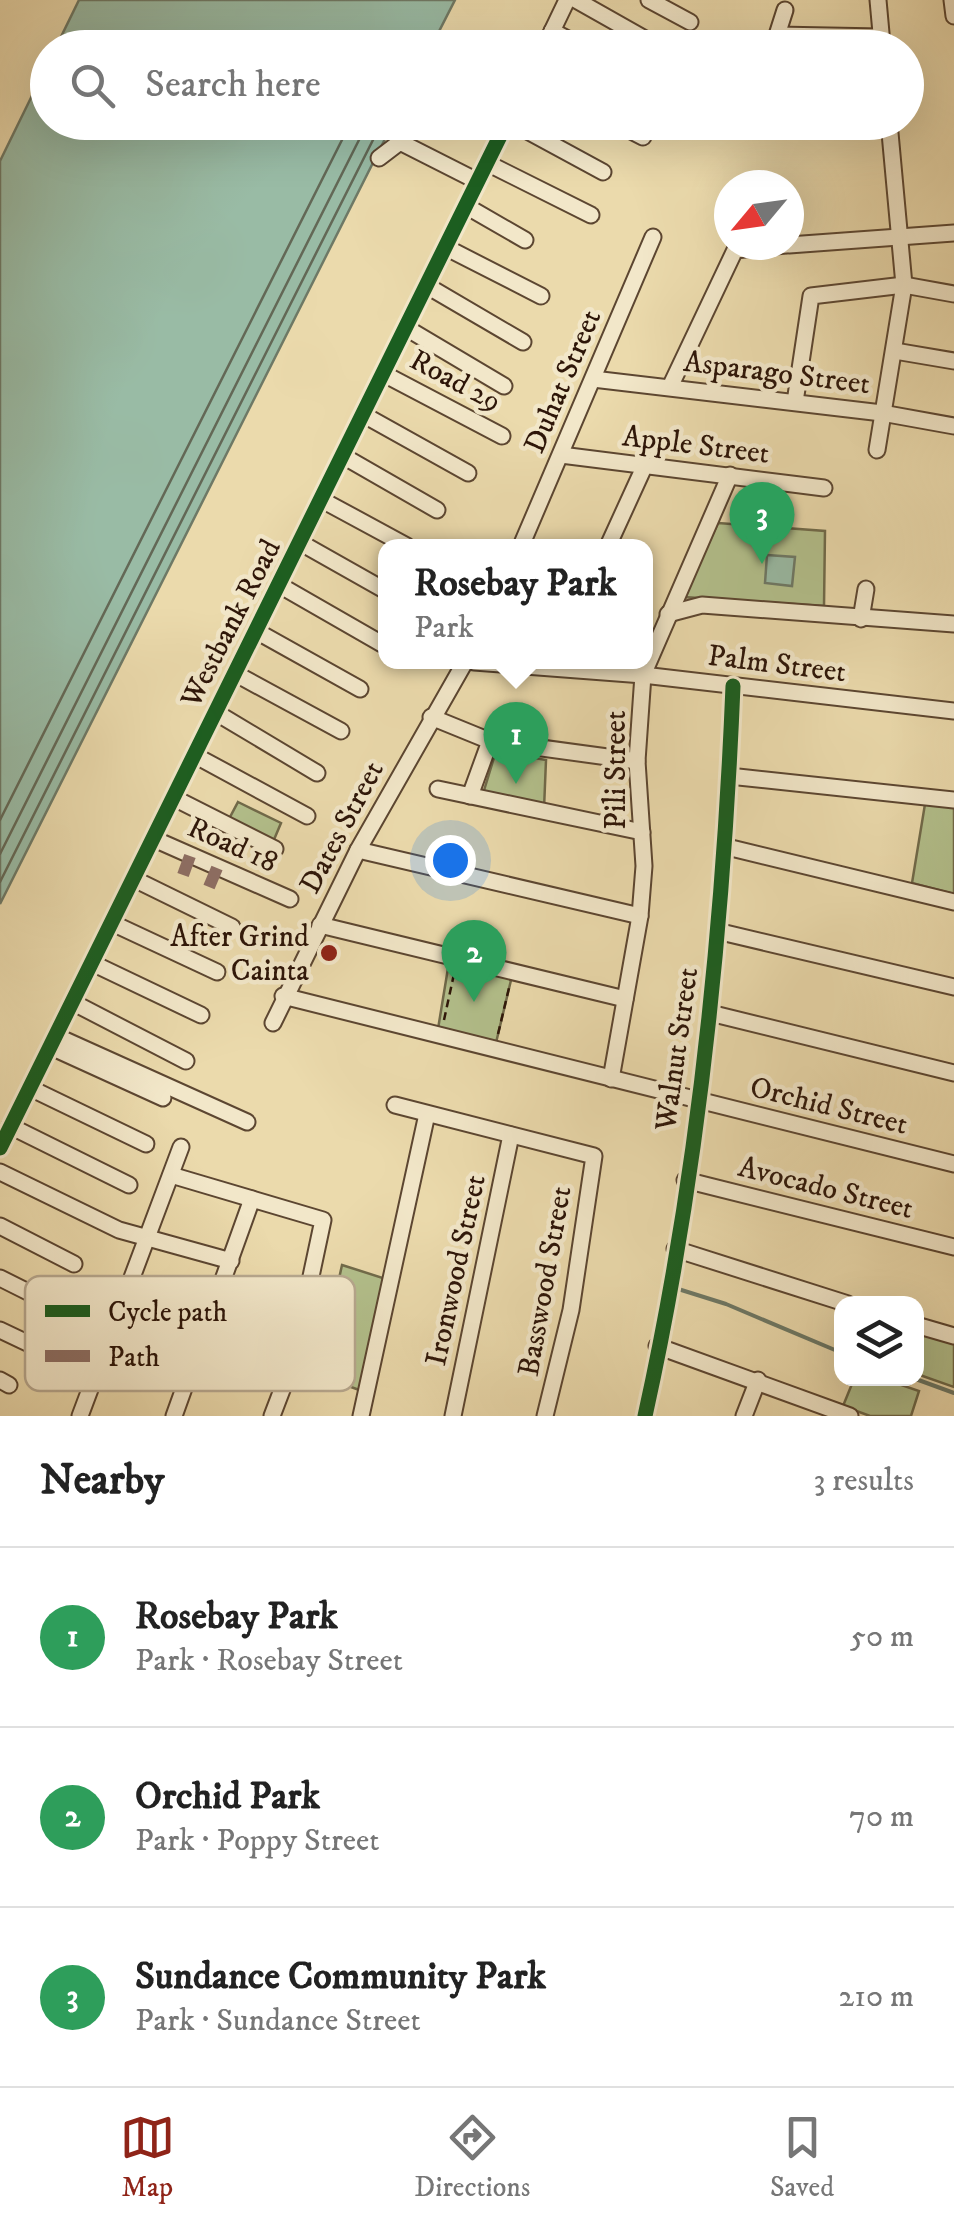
<!DOCTYPE html>
<meta charset="utf-8">
<style>
body{margin:0;font-family:"IM FELL DW Pica",serif;background:#f2f2f2;color:#222}
.controls{position:absolute;right:30px;bottom:30px;display:grid;overflow:hidden;border-radius:20px;box-shadow:0 10px 40px #0002}
.controls button{width:90px;height:90px;display:grid;place-items:center;padding:0;border:0;border-bottom:2px solid #e0e0e0;background:#fff;color:#222;font:50px sans-serif}
.compass{position:absolute;left:714px;top:170px;width:90px;height:90px;border-radius:50%;background:#fff;box-shadow:0 10px 40px #0002;rotate:241deg}
.you{position:absolute;left:450px;top:860px;width:35px;height:35px;margin:-25px;border:8px solid #fff;border-radius:50%;background:#1a73e8;box-shadow:0 0 0 15px #1a73e833}
.badge{display:grid;place-items:center;width:65px;height:65px;border-radius:50%;background:#8f2418;color:#fff;font-size:32px;font-weight:700}
.pin{position:absolute;translate:-50% -82px;filter:drop-shadow(0 2px 5px #0008)}
.pin::after{content:'';position:absolute;top:52px;width:35px;height:30px;background:inherit;clip-path:polygon(0 0,100% 0,50% 100%)}
.popup{position:absolute;left:378px;top:539px;width:275px;height:130px;box-sizing:border-box;display:grid;place-content:center;border-radius:20px;background:#fff;filter:drop-shadow(0 2px 8px #0005);font-size:32px;white-space:nowrap;color:#767676}
.popup b{font-size:38px;color:#222}
.popup::after{content:'';position:absolute;left:50%;top:100%;margin-left:-20px;border:20px solid transparent;border-top-color:#fff}
.list{margin:0;padding:0;list-style:none}
h2{display:flex;justify-content:space-between;align-items:center;height:130px;margin:0;padding:0 40px;font-size:42px}
h2 small{font-size:32px;font-weight:400;color:#767676}
.list li{display:grid;grid-template-columns:65px 1fr auto;gap:30px;align-items:center;box-sizing:border-box;height:180px;padding:0 40px;border-top:2px solid #e0e0e0}
.list b{display:block;font-size:38px;white-space:nowrap}
.list p{margin:0;font-size:32px;white-space:nowrap;color:#767676}
.list em{font-size:32px;font-style:normal;color:#767676}
.icon{flex:none;width:55px;height:55px;fill:none;stroke:currentColor;stroke-width:2;stroke-linecap:round;stroke-linejoin:round}
.map{position:relative;flex:none;width:954px;height:1416px;overflow:hidden}
.search{position:absolute;background:#fff;box-shadow:0 10px 40px #0002;left:30px;right:30px;top:30px;height:110px;display:flex;align-items:center;gap:25px;box-sizing:border-box;padding:0 35px;border-radius:55px;color:#767676;font-size:38px}
.sheet{height:670px;background:#fff}
nav{display:flex;justify-content:space-around;align-items:center;box-sizing:border-box;height:140px;border-top:2px solid #e0e0e0;background:#fff;font-size:28px;color:#767676}
nav a{display:grid;justify-items:center;gap:5px}
nav .on{color:#8f2418}
.map>svg:first-child{display:block}
.green{fill:#b3c08c;stroke:#706a4a;stroke-width:2.5}
.water{fill:#99bba5;stroke:#6e7966;stroke-width:2.5}
.lines{fill:none;stroke-linecap:round;stroke-linejoin:round}
.shore{stroke:#636856;stroke-width:2.5}
.stream{stroke:#6e7966;stroke-width:4}
.minor-casing{stroke:#5c4631;stroke-width:19}
.path{stroke:#2d1508;stroke-width:2.5;stroke-dasharray:8 5;stroke-linecap:butt}
.minor{stroke:#f2e7c9;stroke-width:15}
.quiet{stroke:#8d6e63;stroke-width:12;stroke-dasharray:25 12;stroke-linecap:butt}
.cycleway-casing{stroke:#f2e7c9;stroke-width:21}
.cycleway{stroke:#1b5e20;stroke-width:15}
.poi-dot{fill:#8f2418;stroke:#f2e7c9;stroke-width:4}
.labels{text-anchor:middle;stroke-width:9;stroke-linejoin:round;paint-order:stroke}
.street-label{font-size:30px;fill:#2d1508;stroke:#f2e7c9}
.poi-label{font-size:30px;fill:#2d1508;stroke:#f2e7c9;text-anchor:end}
.key{fill:#f2e7c9;stroke:#b7a88f;stroke-width:2.5}
.key-label{font-size:28px;fill:#2d1508}
</style>
<div class="map">
<svg width="954" height="1416" viewBox="0 0 954 1416">
<rect width="100%" height="100%" fill="#ebdaac"/>
<filter id="stains"><feTurbulence type="fractalNoise" baseFrequency=".002" numOctaves="4"/><feColorMatrix values="0 0 0 0 .2 0 0 0 0 .09 0 0 0 0 .02 0 0 0 .5 -.17"/></filter>
<radialGradient id="worn" r=".72"><stop offset=".6" stop-color="#630" stop-opacity="0"/><stop offset="1" stop-color="#630" stop-opacity=".3"/></radialGradient>
<g class="green">
<path d="M718,523L825,531L824,606L684,597Z"/>
<path d="M496,751L546,760L544,809L482,797Z"/>
<path d="M238,802L281,823L273,842L229,819Z"/>
<path d="M925,804L954,807V894L912,883Z"/>
<path d="M449,962L512,976L495,1047L438,1029Z"/>
<path d="M342,1265L386,1279L362,1391L318,1375Z"/>
<path d="M916,1330L954,1341V1387L917,1374Z"/>
<path d="M854,1379H884L919,1391L911,1416H870L843,1406Z"/>
</g>
<g class="water">
<path d="M79,0H455L431,47H56Z"/>
<path d="M47,65L48,122L393,123L0,904V161Z"/>
<path d="M767,555L795,557L792,586L765,583Z"/>
</g>
<g class="lines">
<g class="shore">
<path d="M0,820L351,122"/>
<path d="M0,854L368,122"/>
<path d="M0,882L382,122"/>
</g>
<g class="stream">
<path d="M675,1288L726,1304L842,1353"/>
<path d="M913,1378L954,1393"/>
</g>
<defs>
<g id="minor">
<path d="M576,0L661,48"/>
<path d="M649,0L690,22"/>
<path d="M878,0L882,44"/>
<path d="M952,0L954,16"/>
<path d="M552,31L585,48"/>
<path d="M777,35L785,10"/>
<path d="M544,48L567,0"/>
<path d="M772,48L777,35L881,37"/>
<path d="M511,122L603,172"/>
<path d="M614,122L643,137"/>
<path d="M379,158L400,142L477,181"/>
<path d="M487,163L591,215"/>
<path d="M466,206L525,240"/>
<path d="M789,245L954,233"/>
<path d="M447,248L541,296"/>
<path d="M429,287L523,342"/>
<path d="M408,329L504,386"/>
<path d="M895,351L954,361"/>
<path d="M384,374L502,436"/>
<path d="M593,379L882,413L954,426"/>
<path d="M670,387L735,250L786,245"/>
<path d="M795,402L811,296L904,285L954,294"/>
<path d="M364,415L468,473"/>
<path d="M877,450L904,285L889,122"/>
<path d="M561,455L824,488"/>
<path d="M343,456L437,510"/>
<path d="M322,500L407,546"/>
<path d="M301,543L386,591"/>
<path d="M521,546L653,237"/>
<path d="M608,546L645,465"/>
<path d="M281,586L382,644"/>
<path d="M668,614L702,605L954,624"/>
<path d="M861,619L866,589"/>
<path d="M258,632L360,689"/>
<path d="M474,662L643,675L954,711"/>
<path d="M236,674L341,731"/>
<path d="M215,712L317,773"/>
<path d="M431,717L490,741L637,761"/>
<path d="M196,756L307,816"/>
<path d="M729,776L954,800"/>
<path d="M438,789L642,832"/>
<path d="M470,796L490,741"/>
<path d="M174,798L275,849"/>
<path d="M154,839L290,899"/>
<path d="M727,847L954,902"/>
<path d="M358,850L640,916"/>
<path d="M134,879L232,927"/>
<path d="M112,923L217,972"/>
<path d="M320,925L625,999"/>
<path d="M721,932L954,987"/>
<path d="M92,963L201,1015"/>
<path d="M283,996L954,1164"/>
<path d="M72,1002L186,1061"/>
<path d="M710,1013L954,1073"/>
<path d="M273,1023L358,850L465,662"/>
<path d="M56,1036L247,1122"/>
<path d="M51,1047L163,1098"/>
<path d="M611,1079L640,916L644,866L637,761L643,675L730,475"/>
<path d="M30,1088L146,1144"/>
<path d="M395,1105L594,1156L571,1310L545,1416"/>
<path d="M10,1126L129,1185"/>
<path d="M0,1148L507,122"/>
<path d="M0,1172L119,1230L231,1261"/>
<path d="M171,1175L323,1220L293,1361L272,1416"/>
<path d="M685,1180L954,1247"/>
<path d="M0,1226L74,1264"/>
<path d="M675,1249L848,1304"/>
<path d="M0,1278L48,1302"/>
<path d="M916,1325L954,1336"/>
<path d="M0,1330L40,1349"/>
<path d="M657,1346L850,1416"/>
<path d="M0,1380L9,1385"/>
<path d="M80,1416L181,1147"/>
<path d="M174,1416L252,1199"/>
<path d="M361,1416L427,1114"/>
<path d="M453,1416L511,1135"/>
<path d="M645,1416C698,1177 723,931 733,686"/>
<path d="M744,1416L758,1380"/>
</g>
</defs>
<use href="#minor" class="minor-casing"/>
<g class="path">
<path d="M444,1020L454,974"/>
<path d="M498,1034L509,988"/>
</g>
<use href="#minor" class="minor"/>
<g class="quiet">
<path d="M183,875L190,856"/>
<path d="M209,887L217,868"/>
</g>
<defs>
<g id="cycleway">
<path d="M0,1148L507,122"/>
<path d="M645,1416C698,1177 723,931 733,686"/>
</g>
</defs>
<use href="#cycleway" class="cycleway-casing"/>
<use href="#cycleway" class="cycleway"/>
</g>
<circle class="poi-dot" cx="329" cy="953" r="10"/>
<g class="labels">
<g class="street-label">
<text transform="translate(777 372) rotate(7)" y="10">Asparago Street</text>
<text transform="translate(456 380) rotate(28)" y="10">Road 29</text>
<text transform="translate(562 381) rotate(-67)" y="10">Duhat Street</text>
<text transform="translate(696 444) rotate(7)" y="10">Apple Street</text>
<text transform="translate(230 623) rotate(-63)" y="10">Westbank Road</text>
<text transform="translate(777 663) rotate(7)" y="10">Palm Street</text>
<text transform="translate(615 770) rotate(-90)" y="10">Pili Street</text>
<text transform="translate(341 827) rotate(-62)" y="10">Dates Street</text>
<text transform="translate(233 844) rotate(24)" y="10">Road 18</text>
<text transform="translate(676 1049) rotate(-82)" y="10">Walnut Street</text>
<text transform="translate(829 1105) rotate(14)" y="10">Orchid Street</text>
<text transform="translate(826 1187) rotate(14)" y="10">Avocado Street</text>
<text transform="translate(455 1270) rotate(-78)" y="10">Ironwood Street</text>
<text transform="translate(544 1281) rotate(-80)" y="10">Basswood Street</text>
</g>
<g class="poi-label">
<text x="309" y="946">After Grind<tspan x="309" dy="34">Cainta</tspan></text>
</g>
</g>
<rect x="25" y="1276" width="330" height="115" rx="15" class="key"/>
<rect x="45" y="1305" width="45" height="12" fill="#1b5e20"/>
<rect x="45" y="1350" width="45" height="12" fill="#8d6e63"/>
<g class="key-label">
<text x="108" y="1321">Cycle path</text>
<text x="108" y="1366">Path</text>
</g>
<rect width="100%" height="100%" filter="url(#stains)"/>
<rect width="100%" height="100%" fill="url(#worn)"/>
</svg>
<div class="controls">
<button><svg class="icon" aria-label="layers" viewBox="0 0 24 24"><path d="M12 4l9 5-9 5-9-5zM3 14l9 5 9-5"/></svg></button>
</div>
<svg class="compass" viewBox="-18 -18 36 36"><path d="M0-13l5 13h-10z" fill="#e53935"/><path d="M0 13l5-13h-10z" fill="#767676"/></svg>
<div class="you"></div>
<div class="pin badge" style="left:516px;top:784px;background:#2e9e5b">1</div>
<div class="popup"><b>Rosebay Park</b>Park</div>
<div class="pin badge" style="left:474px;top:1002px;background:#2e9e5b">2</div>
<div class="pin badge" style="left:762px;top:564px;background:#2e9e5b">3</div>
<div class="search"><svg class="icon" aria-label="search" viewBox="0 0 24 24"><circle cx="10" cy="10" r="6"/><path d="M15 15l6 6"/></svg>Search here</div>
</div>
<section class="sheet">
<h2>Nearby<small>3 results</small></h2>
<ul class="list">
<li><span class="badge" style="background:#2e9e5b">1</span><div><b>Rosebay Park</b><p>Park · Rosebay Street</p></div><em>50 m</em></li>
<li><span class="badge" style="background:#2e9e5b">2</span><div><b>Orchid Park</b><p>Park · Poppy Street</p></div><em>70 m</em></li>
<li><span class="badge" style="background:#2e9e5b">3</span><div><b>Sundance Community Park</b><p>Park · Sundance Street</p></div><em>210 m</em></li>
</ul>
</section>
<nav>
<a class="on"><svg class="icon" aria-label="map" viewBox="0 0 24 24"><path d="M3 6l6-2 6 2 6-2v14l-6 2-6-2-6 2zM9 4v14M15 6v14"/></svg>Map</a>
<a><svg class="icon" aria-label="directions" viewBox="0 0 24 24"><path d="M12 3l9 9-9 9-9-9zM9 14v-3h6M13 9l2 2-2 2"/></svg>Directions</a>
<a><svg class="icon" aria-label="saved" viewBox="0 0 24 24"><path d="M7 4h10v16l-5-4-5 4z"/></svg>Saved</a>
</nav>
